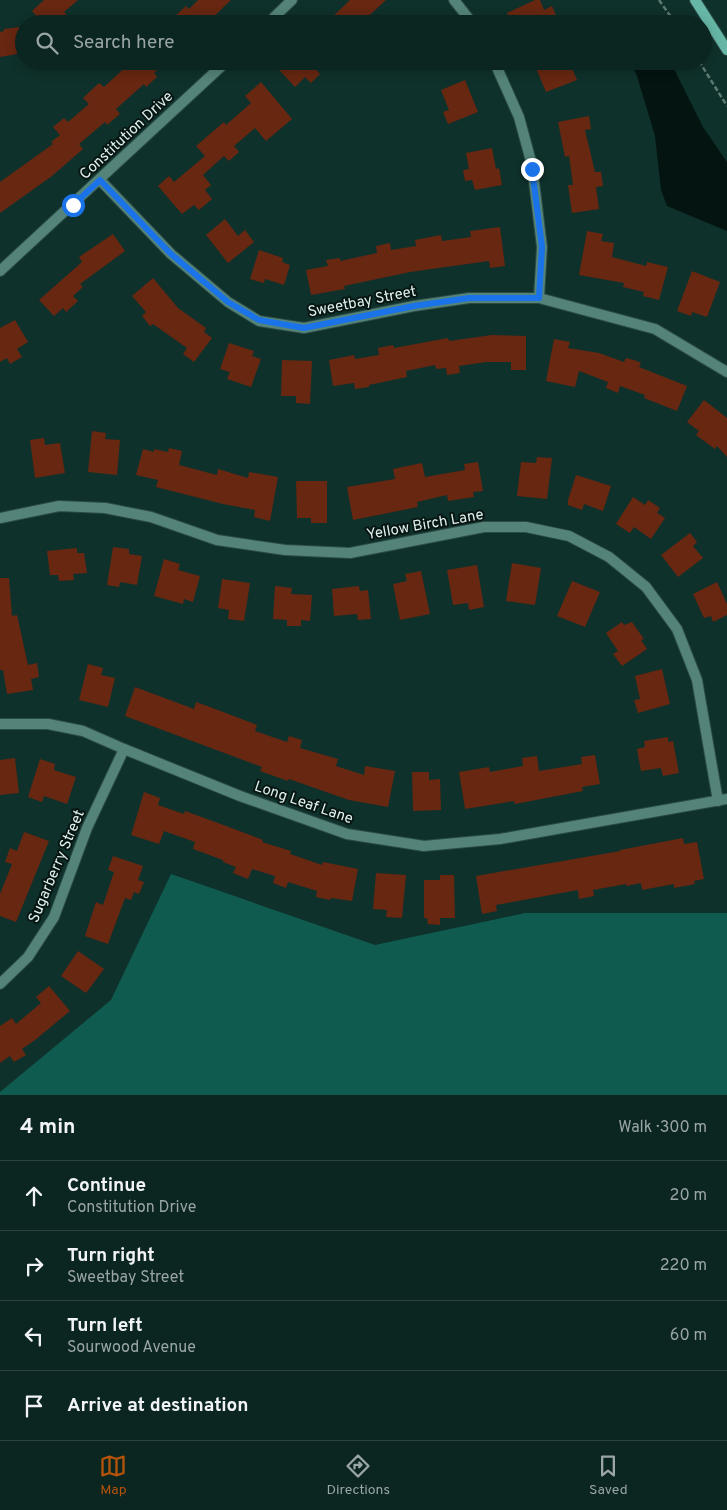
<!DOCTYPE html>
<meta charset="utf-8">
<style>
body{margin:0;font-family:Overpass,sans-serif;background:#142d29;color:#f1f3f6}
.stop{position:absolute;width:15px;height:15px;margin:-11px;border:4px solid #1a73e8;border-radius:50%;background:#fff}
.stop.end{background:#1a73e8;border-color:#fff;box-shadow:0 1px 5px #0008}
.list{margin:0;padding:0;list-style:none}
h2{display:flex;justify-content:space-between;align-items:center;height:65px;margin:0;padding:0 20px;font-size:21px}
h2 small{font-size:16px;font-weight:400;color:#9aa5a5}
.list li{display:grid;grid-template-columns:32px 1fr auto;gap:15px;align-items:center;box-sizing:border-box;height:70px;padding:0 20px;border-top:1px solid #2b423e}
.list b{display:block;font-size:19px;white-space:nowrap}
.list p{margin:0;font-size:16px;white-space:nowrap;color:#9aa5a5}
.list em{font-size:16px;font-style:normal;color:#9aa5a5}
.icon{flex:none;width:28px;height:28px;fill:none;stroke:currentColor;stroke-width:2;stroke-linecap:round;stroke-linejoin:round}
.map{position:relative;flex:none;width:727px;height:1095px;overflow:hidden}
.search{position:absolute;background:#0b2520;box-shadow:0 2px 12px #0003;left:15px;right:15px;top:15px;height:55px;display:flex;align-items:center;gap:12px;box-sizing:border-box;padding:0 18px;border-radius:28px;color:#9aa5a5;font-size:19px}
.sheet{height:345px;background:#0b2520}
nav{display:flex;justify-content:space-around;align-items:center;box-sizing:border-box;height:70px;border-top:1px solid #2b423e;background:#0b2520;font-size:14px;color:#9aa5a5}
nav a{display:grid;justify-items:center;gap:2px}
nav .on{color:#b45309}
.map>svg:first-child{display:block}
.green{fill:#105b4f}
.water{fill:#041410}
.building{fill:#672711}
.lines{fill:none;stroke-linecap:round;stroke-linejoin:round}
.minor-casing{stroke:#2c4c46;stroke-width:12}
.tertiary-casing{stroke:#2c4c46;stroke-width:12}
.secondary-casing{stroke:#2c4c46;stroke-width:12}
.path{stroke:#5d7973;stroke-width:2.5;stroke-dasharray:5 2.5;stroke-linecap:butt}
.minor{stroke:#548479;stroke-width:10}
.tertiary{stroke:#548479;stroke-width:10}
.secondary{stroke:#67b7a6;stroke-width:10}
.route{stroke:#1a73e8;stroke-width:6}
.labels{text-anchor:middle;stroke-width:4;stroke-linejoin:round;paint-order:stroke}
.street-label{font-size:15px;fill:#dff2ed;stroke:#081613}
</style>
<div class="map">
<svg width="727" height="1095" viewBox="0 0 727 1095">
<rect width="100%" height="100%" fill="#0f312b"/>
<path class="green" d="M171,874L375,945L525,913H727V1095H0V1092L111,1000Z"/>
<path class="water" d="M630,61H670L703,127L727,162V231L667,206L661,190L655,136L637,76Z"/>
<g class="building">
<path d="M44,0H78L64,12L70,18L64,24H44L32,11Z"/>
<path d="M198,0H231L206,24H181L174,17L186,6L189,9Z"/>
<path d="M350,0H386L360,24H325Z"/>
<path d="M535,0H540L544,10L552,6L560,24H512L507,13Z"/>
<path d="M19,27L23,53L0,57V32L4,31V29Z"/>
<path d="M132,61H166L154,73L157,77L146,87L144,84L116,109L120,114L107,125L105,122L79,144L83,149L52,176L0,213V182L53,144L51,142L60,135L53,127L64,118L68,122L89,104L83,98L99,83L104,87Z"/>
<path d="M271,61H322L315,68L320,74L311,83L305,77L295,87Z"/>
<path d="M533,61H561L564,69L571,66L577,80L546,92Z"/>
<path d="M465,80L478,112L448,124L443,112L449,110L441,90Z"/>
<path d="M261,82L292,119L266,141L255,128L234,146L239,152L229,161L224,156L203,175L211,185L205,190L212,199L199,210L194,205L182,214L158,186L169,176L174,182L205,156L196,146L224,122L226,125L251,103L245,96Z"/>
<path d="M589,116L591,129L585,130L595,172H601L603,186L596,187L599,209L572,213L568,185H573L569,156L565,157L558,122Z"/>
<path d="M492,148L496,169L499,168L502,185L475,190L472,180L465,181L463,170L469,169L466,153Z"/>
<path d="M225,219L238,236L245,230L254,242L228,263L206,235Z"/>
<path d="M500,227L505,266L490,268L489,261L410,272L344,286L345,289L311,295L306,270L328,266L326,260L340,258V261L377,253L376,246L390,243L391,250L416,246L415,240L441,235L442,241L471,237L470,231Z"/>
<path d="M587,231L603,234L601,241L614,243L612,257L646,266L647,262L668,267L659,300L643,296L644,292L623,287L624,283L579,275Z"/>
<path d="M113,234L125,251L80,284L83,287L73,296L78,301L66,312L63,308L54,316L39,300L82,262L79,257Z"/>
<path d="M259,250L283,258L282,262L290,265L284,285L265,279L264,283L250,279Z"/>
<path d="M692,271L720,282L707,317L692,312L691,316L677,311Z"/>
<path d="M153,278L178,308L206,328L204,332L212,338L194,362L183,354L187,348L153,324L150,326L142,316L146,312L132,296Z"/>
<path d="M15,320L28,342L17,349L22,357L10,364L7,358L0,362V328Z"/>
<path d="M492,335L526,336V370H511V362H486L459,366L460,373L447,375L446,368L436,369L435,365L406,371L407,377L369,385V387L355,389L354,383L333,386L329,360L354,355L355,359L379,355L378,348L393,345L394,348L448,338L449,341Z"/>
<path d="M554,339L570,342L568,348L599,353L624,362L626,358L634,360L641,363L639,367L687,386L677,411L644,398L645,395L620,386L618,393L606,388L608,382L579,371L575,387L546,381Z"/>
<path d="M229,343L254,351L252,356L261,359L251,387L227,379L230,372L220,369Z"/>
<path d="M282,360L312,361L310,404L296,403V396H281Z"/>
<path d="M704,400L727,418V457L717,446L715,449L696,435L699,431L687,422Z"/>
<path d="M92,431L106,433L105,439L120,440L117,475L88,472Z"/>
<path d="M44,438L45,445L60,443L65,473L35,478L30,440Z"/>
<path d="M169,448L182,451L179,465L217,475L218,469L248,478L249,472L278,477L270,521L254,517L255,510L223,504L156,487L158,480L136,475L143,449L154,452V449L168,452Z"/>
<path d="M537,457L552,458L547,499L517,496L521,462L536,463Z"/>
<path d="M478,462L483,491L473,492L474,497L448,501L447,495L417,502L418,507L353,520L347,487L395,479L393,469L422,463L425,477L465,470L464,464Z"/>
<path d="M576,475L611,486L603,511L584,504L582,510L568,505V500Z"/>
<path d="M296,481H327V523H311V518H297Z"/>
<path d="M633,497L645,505L648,500L660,508L657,513L665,518L651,539L634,527L630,533L616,524Z"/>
<path d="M690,533L697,542L693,546L703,558L678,577L661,555Z"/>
<path d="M113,547L129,549V554L142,556L137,585L120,582L119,587L107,585Z"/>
<path d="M77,548V553H84L87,573L73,574L74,580L59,581L58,575H50L47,551Z"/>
<path d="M164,559L180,564L178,570L200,576L193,602L184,599L183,604L154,596Z"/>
<path d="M512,563L541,568L535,605L506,601Z"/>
<path d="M477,565L484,607L469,610L468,603L453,605L447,570Z"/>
<path d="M421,571L430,614L400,620L393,584L407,581L405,574Z"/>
<path d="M0,578H9L12,616L17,615L28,665L37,663L39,677L31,679L33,690L7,694L3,670H0Z"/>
<path d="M222,579L250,583L244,621L228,619L229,610L218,608Z"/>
<path d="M572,581L600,592L585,627L557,616Z"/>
<path d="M717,582L727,604V615L713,622L711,616L704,618L693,594Z"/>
<path d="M275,586L292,588L291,594L312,595L310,621L301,620V626H287V620L273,619Z"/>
<path d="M359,586L360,591L368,590L371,619L358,620L357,614L334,616L332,589Z"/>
<path d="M622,622L624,625L632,622L644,639L641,640L647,649L622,666L613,654L618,651L606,633Z"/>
<path d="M88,664L103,668L101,675L115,678L108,707L79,700Z"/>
<path d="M662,669L670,704L638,713L634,700L640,699L635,676Z"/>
<path d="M135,687L194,709L196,702L210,707L257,725L255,731L287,742L289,736L302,740L300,748L338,759L336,766L364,775L365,766L395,771L388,807L349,800L289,779L288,781L260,771L262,767L125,716Z"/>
<path d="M668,737V742L673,741L679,773L663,776L661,768L641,771L637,749L645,747L644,741Z"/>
<path d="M595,755L600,784L582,787L583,791L515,804L514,801L465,809L459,772L489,767L490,772L523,766L522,758L537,756L539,771L582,764L581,757Z"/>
<path d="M15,758L19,793L0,795V760Z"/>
<path d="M40,759L55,764L54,770L76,777L67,804L44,796L42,802L28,797Z"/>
<path d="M412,772H429V780L440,779L441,810L413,811Z"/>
<path d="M144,792L160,798L158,805L184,814L185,811L218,823L263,840L262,842L291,851L290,854L322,865L323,862L358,869L352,901L331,898L330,900L316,897L317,891L288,882L286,888L273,883L275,876L252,869L248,879L233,873L236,867L223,862V860L193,849L195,842L164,831L159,844L131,835Z"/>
<path d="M24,832L49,841L16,922L0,916V894L12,864L5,862L10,848L17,851Z"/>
<path d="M683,838L684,844L697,842L704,879L694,881L695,884L674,888V884L642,890L641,883L626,886V884L593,890L594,896L579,899L578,890L496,905L497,911L482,914L476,876L620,851V850Z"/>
<path d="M113,856L143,866L138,880L144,882L139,894L134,892L131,900L125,898L108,944L85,936L96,902L103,905L114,872L108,870Z"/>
<path d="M376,873L406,875L402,918L386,917L387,910L373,909Z"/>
<path d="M440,875H454L455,918H440V925L428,924L427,918H424V880H440Z"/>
<path d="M78,951L104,969L86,993L61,976Z"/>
<path d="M49,986L70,1011L35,1040L22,1049L26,1055L14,1062L10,1056L0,1063V1026L12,1018L16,1024L41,1003L36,997Z"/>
</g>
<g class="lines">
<defs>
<g id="minor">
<path d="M454,0L473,24"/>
<path d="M494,61L519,117L532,165L542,247L539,298"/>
<path d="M100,180L171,254L228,302L259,321L304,328L414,306L469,298H539L655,329L727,372"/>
<path d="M0,518L59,506L105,508L151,517L217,540L285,550L350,553L484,527H526L569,536L609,557L646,587L677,629L697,680L718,801"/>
<path d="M0,724H48L83,731L124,749L240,796L347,834L424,846L500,839L727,799"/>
<path d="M0,984L28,957L54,917L87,828L124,749"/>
</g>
<g id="tertiary">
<path d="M267,24L292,0"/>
<path d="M0,271L227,61"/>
</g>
<path id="secondary" d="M695,0L727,50"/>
</defs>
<use href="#minor" class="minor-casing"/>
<use href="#tertiary" class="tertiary-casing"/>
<use href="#secondary" class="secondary-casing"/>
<g class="path">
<path d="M659,0L676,24"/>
<path d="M699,61L727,106"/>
</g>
<use href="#minor" class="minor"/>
<use href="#tertiary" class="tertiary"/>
<use href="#secondary" class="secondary"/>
</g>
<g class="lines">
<path class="route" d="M73,205L100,180L171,254L228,302L259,320L304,328L414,306L469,298H539L542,247L532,169"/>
</g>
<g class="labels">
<g class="street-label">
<text transform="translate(126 135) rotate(-43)" y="5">Constitution Drive</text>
<text transform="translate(362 301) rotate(-11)" y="5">Sweetbay Street</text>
<text transform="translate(425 524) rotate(-10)" y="5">Yellow Birch Lane</text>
<text transform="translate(304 802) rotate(19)" y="5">Long Leaf Lane</text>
<text transform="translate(56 866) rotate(-67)" y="5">Sugarberry Street</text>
</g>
</g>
</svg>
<div class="stop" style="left:73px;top:205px"></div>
<div class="stop end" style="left:532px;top:169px"></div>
<div class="search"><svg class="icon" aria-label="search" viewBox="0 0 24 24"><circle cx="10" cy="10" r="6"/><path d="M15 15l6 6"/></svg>Search here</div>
</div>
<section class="sheet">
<h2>4 min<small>Walk · 300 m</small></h2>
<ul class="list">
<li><svg class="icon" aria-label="ahead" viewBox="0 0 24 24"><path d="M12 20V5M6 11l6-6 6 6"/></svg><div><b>Continue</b><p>Constitution Drive</p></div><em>20 m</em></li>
<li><svg class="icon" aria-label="right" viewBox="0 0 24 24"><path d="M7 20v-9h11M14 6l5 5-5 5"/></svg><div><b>Turn right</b><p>Sweetbay Street</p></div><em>220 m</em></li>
<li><svg class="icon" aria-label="left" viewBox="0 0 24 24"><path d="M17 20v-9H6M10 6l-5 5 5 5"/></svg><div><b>Turn left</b><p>Sourwood Avenue</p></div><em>60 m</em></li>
<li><svg class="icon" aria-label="arrive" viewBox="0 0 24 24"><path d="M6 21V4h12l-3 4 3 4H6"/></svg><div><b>Arrive at destination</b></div></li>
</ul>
</section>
<nav>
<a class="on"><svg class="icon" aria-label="map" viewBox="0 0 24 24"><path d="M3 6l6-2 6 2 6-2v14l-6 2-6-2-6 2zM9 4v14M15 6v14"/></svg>Map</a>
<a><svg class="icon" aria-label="directions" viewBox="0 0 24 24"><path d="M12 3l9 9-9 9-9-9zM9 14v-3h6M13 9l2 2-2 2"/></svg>Directions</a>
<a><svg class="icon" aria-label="saved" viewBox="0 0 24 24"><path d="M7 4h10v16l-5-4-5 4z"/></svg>Saved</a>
</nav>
